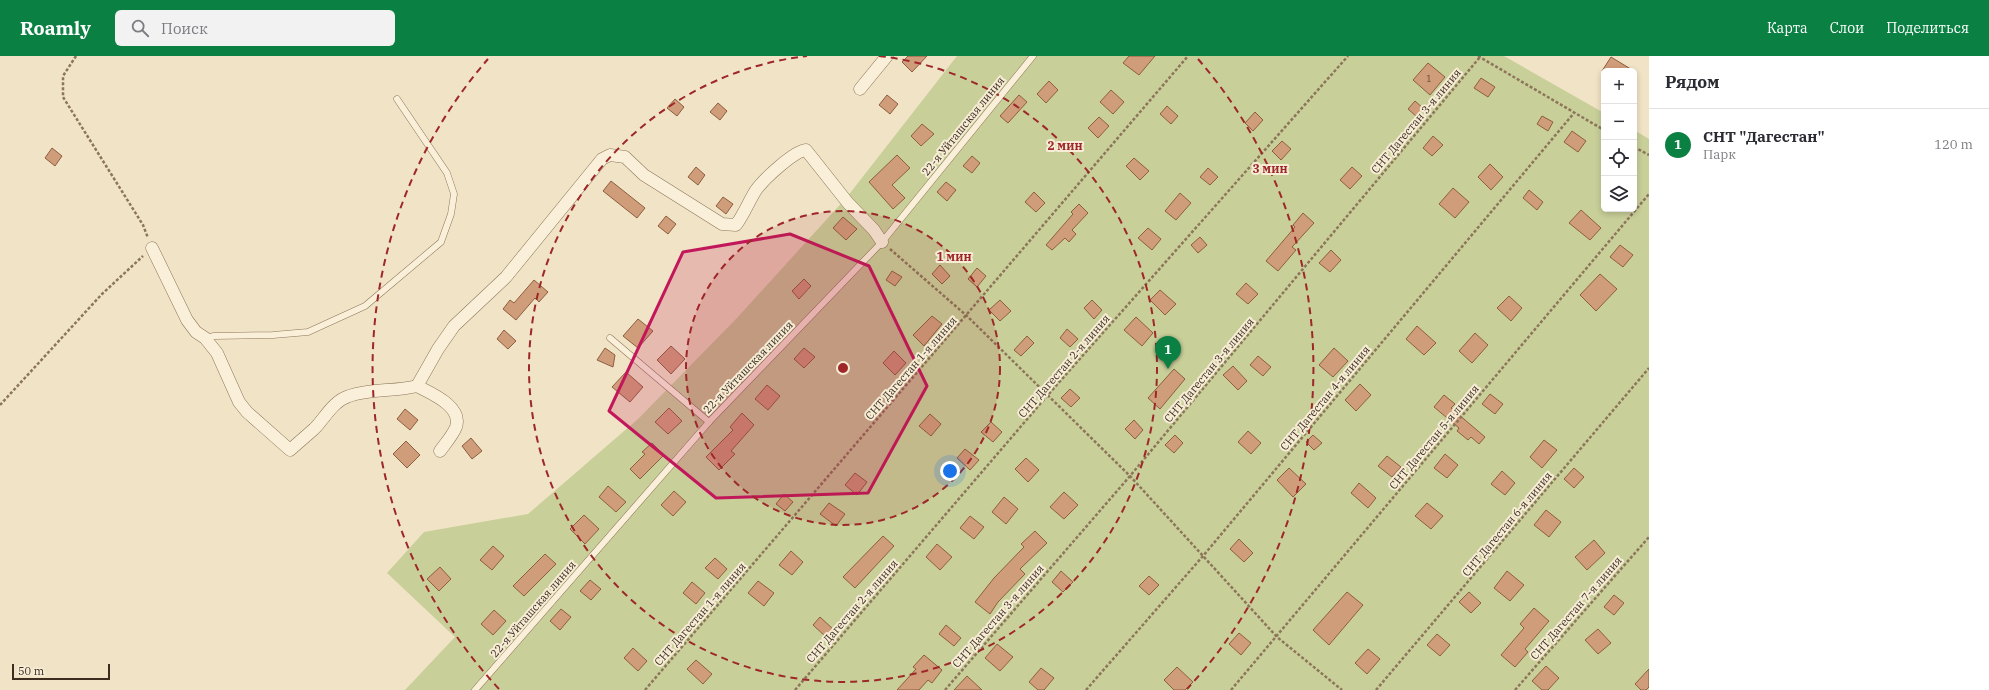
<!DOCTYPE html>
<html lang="ru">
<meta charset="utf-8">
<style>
body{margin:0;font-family:"IBM Plex Serif",serif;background:#f2f2f3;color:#2b2b33}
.controls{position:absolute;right:12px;top:12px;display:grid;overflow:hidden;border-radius:6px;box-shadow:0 2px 6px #0003}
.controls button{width:36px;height:36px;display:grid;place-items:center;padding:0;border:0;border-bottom:1px solid #e1e1e2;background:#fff;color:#2b2b33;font:20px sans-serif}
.scale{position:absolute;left:12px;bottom:10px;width:98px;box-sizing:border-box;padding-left:4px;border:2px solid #3c2d1f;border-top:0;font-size:11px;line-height:14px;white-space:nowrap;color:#3c2d1f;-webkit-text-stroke:3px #f7edd6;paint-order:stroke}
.you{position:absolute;left:950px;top:415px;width:14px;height:14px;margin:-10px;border:3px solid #fff;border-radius:50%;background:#1a73e8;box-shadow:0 0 0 6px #1a73e833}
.badge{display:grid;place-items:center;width:26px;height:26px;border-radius:50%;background:#0b8043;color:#fff;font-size:13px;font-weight:700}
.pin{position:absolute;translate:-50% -33px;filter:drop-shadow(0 1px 2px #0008)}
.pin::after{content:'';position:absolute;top:21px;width:14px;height:12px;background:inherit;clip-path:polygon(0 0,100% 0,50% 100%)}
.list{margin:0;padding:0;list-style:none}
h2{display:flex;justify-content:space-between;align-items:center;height:52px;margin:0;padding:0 16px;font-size:17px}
h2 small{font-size:13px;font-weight:400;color:#7c7c81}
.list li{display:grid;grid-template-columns:26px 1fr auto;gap:12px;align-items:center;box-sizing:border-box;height:72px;padding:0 16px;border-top:1px solid #e1e1e2}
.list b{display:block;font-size:15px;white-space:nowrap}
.list p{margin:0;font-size:13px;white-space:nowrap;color:#7c7c81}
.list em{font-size:13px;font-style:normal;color:#7c7c81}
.icon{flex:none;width:22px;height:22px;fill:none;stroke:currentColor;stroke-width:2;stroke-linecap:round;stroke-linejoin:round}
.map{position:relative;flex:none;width:1649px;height:634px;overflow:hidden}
header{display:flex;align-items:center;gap:24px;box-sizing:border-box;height:56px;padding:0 20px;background:#0b8043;color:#fff}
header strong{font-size:19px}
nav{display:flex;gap:22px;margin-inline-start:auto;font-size:14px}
.search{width:280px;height:36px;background:#f2f2f3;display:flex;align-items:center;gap:10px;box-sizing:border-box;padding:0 14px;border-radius:6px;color:#7c7c81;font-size:15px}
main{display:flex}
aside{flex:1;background:#fff}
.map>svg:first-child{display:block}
.green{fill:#c9cf99}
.building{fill:#d09d7a;stroke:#8d5e3f}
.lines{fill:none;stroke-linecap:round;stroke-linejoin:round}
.service-casing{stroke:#8c755a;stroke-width:7}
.minor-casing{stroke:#8c755a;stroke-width:13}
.path{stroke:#8c755a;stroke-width:2.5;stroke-dasharray:3 2;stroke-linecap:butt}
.service{stroke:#faf0da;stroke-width:6}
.minor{stroke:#faf0da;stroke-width:12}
.marked{fill:#c2185b;fill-opacity:0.2;stroke:#c2185b;stroke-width:3;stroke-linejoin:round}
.ring{fill:none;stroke:#9e2829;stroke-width:2;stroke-dasharray:7 5}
.labels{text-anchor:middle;stroke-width:4;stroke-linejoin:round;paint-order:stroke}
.number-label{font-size:9px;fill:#614936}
.street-label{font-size:11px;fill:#3c2d1f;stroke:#f7edd6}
.centre{fill:#9e2829;stroke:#f7edd6;stroke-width:2}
.ring-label{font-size:12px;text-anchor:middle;font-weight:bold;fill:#9e2829;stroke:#f7edd6;stroke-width:4;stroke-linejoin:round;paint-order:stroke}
</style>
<header>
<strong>Roamly</strong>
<div class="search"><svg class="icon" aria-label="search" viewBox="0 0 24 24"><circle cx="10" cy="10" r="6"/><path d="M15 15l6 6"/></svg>Поиск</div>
<nav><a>Карта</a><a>Слои</a><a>Поделиться</a></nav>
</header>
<main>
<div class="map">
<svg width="1649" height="634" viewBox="0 0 1649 634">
<rect width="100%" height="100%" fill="#f0e3c6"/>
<path class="green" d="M957,0H1504L1604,57V153H1634V74L1649,83V634H405L455,581L387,517L424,476L528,458L638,363L736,263L847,141Z"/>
<g class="building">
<path d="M908,0H927L912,16L902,6Z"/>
<path d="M1129,0H1155L1139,19L1123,7Z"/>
<path d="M1611,1L1634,15H1602Z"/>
<path d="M1428,7L1445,21L1430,39L1413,24Z"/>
<path d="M1481,22L1495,31L1488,41L1474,32Z"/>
<path d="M1049,25L1058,34L1046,47L1037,38Z"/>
<path d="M1111,34L1124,46L1113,58L1100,46Z"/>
<path d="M887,39L898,48L890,58L879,49Z"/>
<path d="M1019,39L1027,46L1008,67L1000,60Z"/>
<path d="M675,43L684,51L677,60L667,52Z"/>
<path d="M1415,45L1424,53L1417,61L1408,53Z"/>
<path d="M718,47L727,55L720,64L710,56Z"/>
<path d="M1167,50L1178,60L1171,68L1160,58Z"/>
<path d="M1255,56L1263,64L1253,75L1245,67Z"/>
<path d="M1542,60L1553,66L1548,75L1537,68Z"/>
<path d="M1099,61L1109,70L1098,82L1088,72Z"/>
<path d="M922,68L934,78L921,90L911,80Z"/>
<path d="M1572,75L1586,85L1578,96L1564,86Z"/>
<path d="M1433,80L1443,89L1432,100L1423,92Z"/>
<path d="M1282,85L1291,93L1281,104L1272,95Z"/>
<path d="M52,92L62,100L55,110L45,102Z"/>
<path d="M897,99L910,112L892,129L905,142L893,153L869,126Z"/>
<path d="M972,100L980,107L972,117L963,110Z"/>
<path d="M1134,102L1149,115L1140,124L1126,110Z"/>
<path d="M1490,108L1503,121L1491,134L1478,121Z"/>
<path d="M696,111L705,119L698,129L688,121Z"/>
<path d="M1352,111L1362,120L1350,133L1340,124Z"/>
<path d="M1208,112L1218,121L1210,129L1200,121Z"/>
<path d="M611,125L645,152L637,162L603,135Z"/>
<path d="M946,126L956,134L947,145L937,136Z"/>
<path d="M1453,132L1469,146L1455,162L1439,148Z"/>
<path d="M1529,134L1543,146L1537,154L1523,142Z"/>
<path d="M1034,136L1045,147L1036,156L1025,146Z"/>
<path d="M1180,137L1191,147L1176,164L1165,155Z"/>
<path d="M723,141L733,148L726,158L716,150Z"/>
<path d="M1079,148L1088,157L1072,174L1076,178L1069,186L1065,182L1052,194L1046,189L1073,158L1071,156Z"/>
<path d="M1581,154L1601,172L1590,184L1569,167Z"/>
<path d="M1303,157L1314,167L1292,191L1296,194L1278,215L1266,205L1295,171L1293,169Z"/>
<path d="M666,160L676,168L668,178L658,170Z"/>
<path d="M843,161L857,173L846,184L833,172Z"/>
<path d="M1148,172L1161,183L1152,194L1138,182Z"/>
<path d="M1200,181L1207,189L1198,197L1191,189Z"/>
<path d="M1620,189L1633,199L1623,211L1610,201Z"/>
<path d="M1331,194L1341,204L1330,216L1319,207Z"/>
<path d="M940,209L950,220L942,228L932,218Z"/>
<path d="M977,212L986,220L977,231L968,223Z"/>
<path d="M892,215L902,221L895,230L886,224Z"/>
<path d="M1600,218L1617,233L1596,255L1580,239Z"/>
<path d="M804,223L811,230L799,243L792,235Z"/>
<path d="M534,224L548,236L539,246L535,242L516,264L503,253L510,244L514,247Z"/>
<path d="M1246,227L1258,238L1248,248L1236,238Z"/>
<path d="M1160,234L1176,248L1165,259L1150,244Z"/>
<path d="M1509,240L1522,252L1511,265L1497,252Z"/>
<path d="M1000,244L1011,255L1000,265L989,254Z"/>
<path d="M1092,244L1102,254L1094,263L1084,252Z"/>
<path d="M932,260L942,268L924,290L913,279Z"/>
<path d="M1136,261L1153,277L1142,290L1124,274Z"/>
<path d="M638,263L653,275L638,292L623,280Z"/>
<path d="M1417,270L1436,287L1424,299L1406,283Z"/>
<path d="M1067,273L1078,283L1070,291L1060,282Z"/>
<path d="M504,274L516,285L508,293L497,283Z"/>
<path d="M1475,277L1488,289L1472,307L1459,295Z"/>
<path d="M1027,280L1034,287L1021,300L1014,294Z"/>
<path d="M671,290L685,303L671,318L657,304Z"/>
<path d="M605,292L615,299L613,311L597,304Z"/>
<path d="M804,292L815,301L804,312L794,303Z"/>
<path d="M1334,292L1348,305L1333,321L1319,309Z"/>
<path d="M894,295L906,307L895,319L883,307Z"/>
<path d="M1258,300L1271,311L1263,320L1250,309Z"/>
<path d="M1233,310L1247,325L1238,334L1223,319Z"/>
<path d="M1174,313L1185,323L1160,353L1148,342Z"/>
<path d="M626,316L643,331L630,346L612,331Z"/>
<path d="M1360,328L1371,339L1356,355L1345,344Z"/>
<path d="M767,329L780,340L768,354L755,343Z"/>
<path d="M1070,333L1080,342L1071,351L1061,342Z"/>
<path d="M1490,338L1503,348L1495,358L1482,348Z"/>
<path d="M1444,339L1455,348L1451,352L1485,381L1479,388L1471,381L1468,384L1457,375L1459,372L1434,351Z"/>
<path d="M669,352L682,365L668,378L655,366Z"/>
<path d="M405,353L418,364L410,374L397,363Z"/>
<path d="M742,357L754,369L731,395L735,398L719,414L706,401L733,374L730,371Z"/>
<path d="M930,358L941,368L931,380L919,370Z"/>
<path d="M1134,364L1143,374L1135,383L1125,373Z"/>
<path d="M991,366L1002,376L993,386L981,376Z"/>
<path d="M1248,375L1261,387L1251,398L1238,386Z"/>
<path d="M1175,379L1183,387L1174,397L1165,389Z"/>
<path d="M1313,379L1322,387L1314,394L1306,386Z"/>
<path d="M471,382L482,395L472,403L462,390Z"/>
<path d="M1544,384L1557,394L1542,412L1530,401Z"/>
<path d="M406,385L420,399L407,412L393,398Z"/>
<path d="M652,387L664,399L640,423L630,413L645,398L642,396Z"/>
<path d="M965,393L979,404L970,414L957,402Z"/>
<path d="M1445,398L1458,409L1447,422L1434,412Z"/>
<path d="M1387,400L1401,411L1392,421L1378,410Z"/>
<path d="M1026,402L1039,414L1028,426L1015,413Z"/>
<path d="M1289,412L1306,428L1293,441L1277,424Z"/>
<path d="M1574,412L1584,421L1574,432L1564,423Z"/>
<path d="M1502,415L1515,427L1505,439L1491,428Z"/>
<path d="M855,417L867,426L857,439L845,429Z"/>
<path d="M1359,427L1376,442L1368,452L1351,437Z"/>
<path d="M608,430L626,446L616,456L599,441Z"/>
<path d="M674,435L686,446L673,460L661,449Z"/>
<path d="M1064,436L1078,449L1064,463L1050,451Z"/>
<path d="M784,438L793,446L785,455L776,448Z"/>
<path d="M1004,441L1018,453L1006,468L992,456Z"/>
<path d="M829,447L845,458L836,470L820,458Z"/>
<path d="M1427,447L1443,460L1431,473L1415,460Z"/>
<path d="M1546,454L1561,466L1549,481L1534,469Z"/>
<path d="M584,459L599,473L585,488L570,473Z"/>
<path d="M970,460L984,471L974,483L960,472Z"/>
<path d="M1035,475L1047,487L1020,513L1025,518L998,546L990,558L975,546L994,522L1024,491L1021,488Z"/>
<path d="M883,480L894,490L855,532L843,521Z"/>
<path d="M1239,483L1253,497L1244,506L1230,493Z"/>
<path d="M1594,484L1605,497L1587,514L1575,501Z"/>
<path d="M937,488L952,501L940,514L926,501Z"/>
<path d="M493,490L504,500L492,514L480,504Z"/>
<path d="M791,495L803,506L792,519L779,509Z"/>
<path d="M545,498L556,508L524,540L513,530Z"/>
<path d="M715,502L727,513L718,523L705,512Z"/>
<path d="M440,511L451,523L439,535L427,523Z"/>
<path d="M1061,515L1073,526L1063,536L1052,526Z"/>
<path d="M1507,515L1524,529L1510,545L1494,532Z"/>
<path d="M1149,520L1159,529L1149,539L1139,530Z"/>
<path d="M590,524L601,533L591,544L580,535Z"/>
<path d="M758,525L774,537L764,550L748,537Z"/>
<path d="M692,526L705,537L696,548L683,537Z"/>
<path d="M1347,536L1363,549L1329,589L1313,574Z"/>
<path d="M1469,536L1481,547L1471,557L1459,546Z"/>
<path d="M1614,539L1624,547L1614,559L1604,551Z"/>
<path d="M1534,552L1549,565L1525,593L1528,596L1515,611L1501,599L1524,572L1520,568Z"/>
<path d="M561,553L571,561L560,574L550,565Z"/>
<path d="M494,554L506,565L493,579L481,568Z"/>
<path d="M820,561L833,573L826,581L813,569Z"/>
<path d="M946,569L961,582L954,590L939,578Z"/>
<path d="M1598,573L1611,587L1598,598L1585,584Z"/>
<path d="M1239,577L1251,587L1241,599L1229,588Z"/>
<path d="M1437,578L1450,589L1440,600L1427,589Z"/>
<path d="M997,588L1013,601L1000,615L985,602Z"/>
<path d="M633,592L647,605L638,615L624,602Z"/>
<path d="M1368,593L1380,603L1367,618L1355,607Z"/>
<path d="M924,599L942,614L932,627L928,624L919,634H897L916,613L913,611Z"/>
<path d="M696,604L712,618L703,628L687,613Z"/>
<path d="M1546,610L1559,622L1548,634H1542L1532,625Z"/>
<path d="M1177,611L1193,626L1185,634H1174L1164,624Z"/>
<path d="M1041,612L1054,622L1044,634H1038L1029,626Z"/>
<path d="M1649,613V631L1646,634H1641L1635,628Z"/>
<path d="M967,620L982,634H954Z"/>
</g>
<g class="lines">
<defs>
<g id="service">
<path d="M205,282L214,280L273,279L308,276L365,250L441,186L451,158L454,138L447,117L397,43"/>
<path d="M610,282L709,366"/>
<path d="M475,634L709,366L882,186L1033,0"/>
</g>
<g id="minor">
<path d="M860,33L887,0"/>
<path d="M152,192L187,264L196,276L205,282L217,297L239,346L247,356L290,394C298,387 306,380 314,373C325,362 333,345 349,340C371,332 395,336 417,330C430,337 463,350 456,371C453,379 445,388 440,395"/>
<path d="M417,330L438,293L454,270L506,221L602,103L610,99L625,101L644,119L722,168L736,169C744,158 749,145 756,134C764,123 794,95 806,94L848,147L874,174L882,186"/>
</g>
</defs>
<use href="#service" class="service-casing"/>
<use href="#minor" class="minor-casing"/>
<g class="path">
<path d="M76,0L63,20V41L143,169L148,182"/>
<path d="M1478,0L1604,74"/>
<path d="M1634,91L1649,99"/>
<path d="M890,193L967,260L1130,420L1277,581L1342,634"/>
<path d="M0,349L102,238L143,200"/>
<path d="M645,634L1188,0"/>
<path d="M795,634L1047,340L1348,0"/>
<path d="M945,634L1130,420L1480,1"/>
<path d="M1086,634L1203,500L1574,57"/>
<path d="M1231,634L1649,138"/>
<path d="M1376,634L1649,312"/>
<path d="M1515,634L1649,481"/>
</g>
<use href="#service" class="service"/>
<use href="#minor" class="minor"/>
</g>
<path class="marked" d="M790,178L869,210L927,330L868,437L716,442L609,355L683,196Z"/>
<circle cx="843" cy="312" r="157" fill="#9e2829" fill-opacity=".12"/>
<g class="ring">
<circle cx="843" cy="312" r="157"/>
<path d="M879 0A314 314 0 1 1 807 0"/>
<path d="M499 633A471 471 0 0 1 488 3M1198 3A471 471 0 0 1 1187 633"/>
</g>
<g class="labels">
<g class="number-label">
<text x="1429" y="26">1</text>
</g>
<g class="street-label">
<text transform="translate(1416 65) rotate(-50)" y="4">СНТ Дагестан 3-я линия</text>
<text transform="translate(963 70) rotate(-51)" y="4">22-я Уйташская линия</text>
<text transform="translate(1064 310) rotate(-49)" y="4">СНТ Дагестан 2-я линия</text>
<text transform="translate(748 311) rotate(-46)" y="4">22-я Уйташская линия</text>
<text transform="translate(911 312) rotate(-49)" y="4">СНТ Дагестан 1-я линия</text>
<text transform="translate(1209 314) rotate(-50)" y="4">СНТ Дагестан 3-я линия</text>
<text transform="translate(1325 342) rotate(-50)" y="4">СНТ Дагестан 4-я линия</text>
<text transform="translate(1434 381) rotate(-50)" y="4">СНТ Дагестан 5-я линия</text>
<text transform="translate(1507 468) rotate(-50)" y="4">СНТ Дагестан 6-я линия</text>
<text transform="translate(1576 552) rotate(-49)" y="4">СНТ Дагестан 7-я линия</text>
<text transform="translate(533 553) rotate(-49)" y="4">22-я Уйташская линия</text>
<text transform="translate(852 555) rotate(-49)" y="4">СНТ Дагестан 2-я линия</text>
<text transform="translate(700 558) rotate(-49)" y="4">СНТ Дагестан 1-я линия</text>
<text transform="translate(998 560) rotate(-49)" y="4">СНТ Дагестан 3-я линия</text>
</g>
</g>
<circle cx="843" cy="312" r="6" class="centre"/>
<g class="ring-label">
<text x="1065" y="94">2 мин</text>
<text x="1270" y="117">3 мин</text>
<text x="954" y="205">1 мин</text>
</g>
</svg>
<div class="controls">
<button>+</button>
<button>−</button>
<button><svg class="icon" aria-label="locate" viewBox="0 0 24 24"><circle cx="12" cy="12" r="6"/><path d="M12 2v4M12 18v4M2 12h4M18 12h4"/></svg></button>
<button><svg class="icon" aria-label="layers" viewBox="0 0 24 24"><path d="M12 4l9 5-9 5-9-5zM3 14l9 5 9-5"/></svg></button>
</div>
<div class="scale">50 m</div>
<div class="you"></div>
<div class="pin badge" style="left:1168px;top:313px">1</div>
</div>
<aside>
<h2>Рядом<small></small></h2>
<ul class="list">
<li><span class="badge">1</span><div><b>СНТ &quot;Дагестан&quot;</b><p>Парк</p></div><em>120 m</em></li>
</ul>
</aside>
</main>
